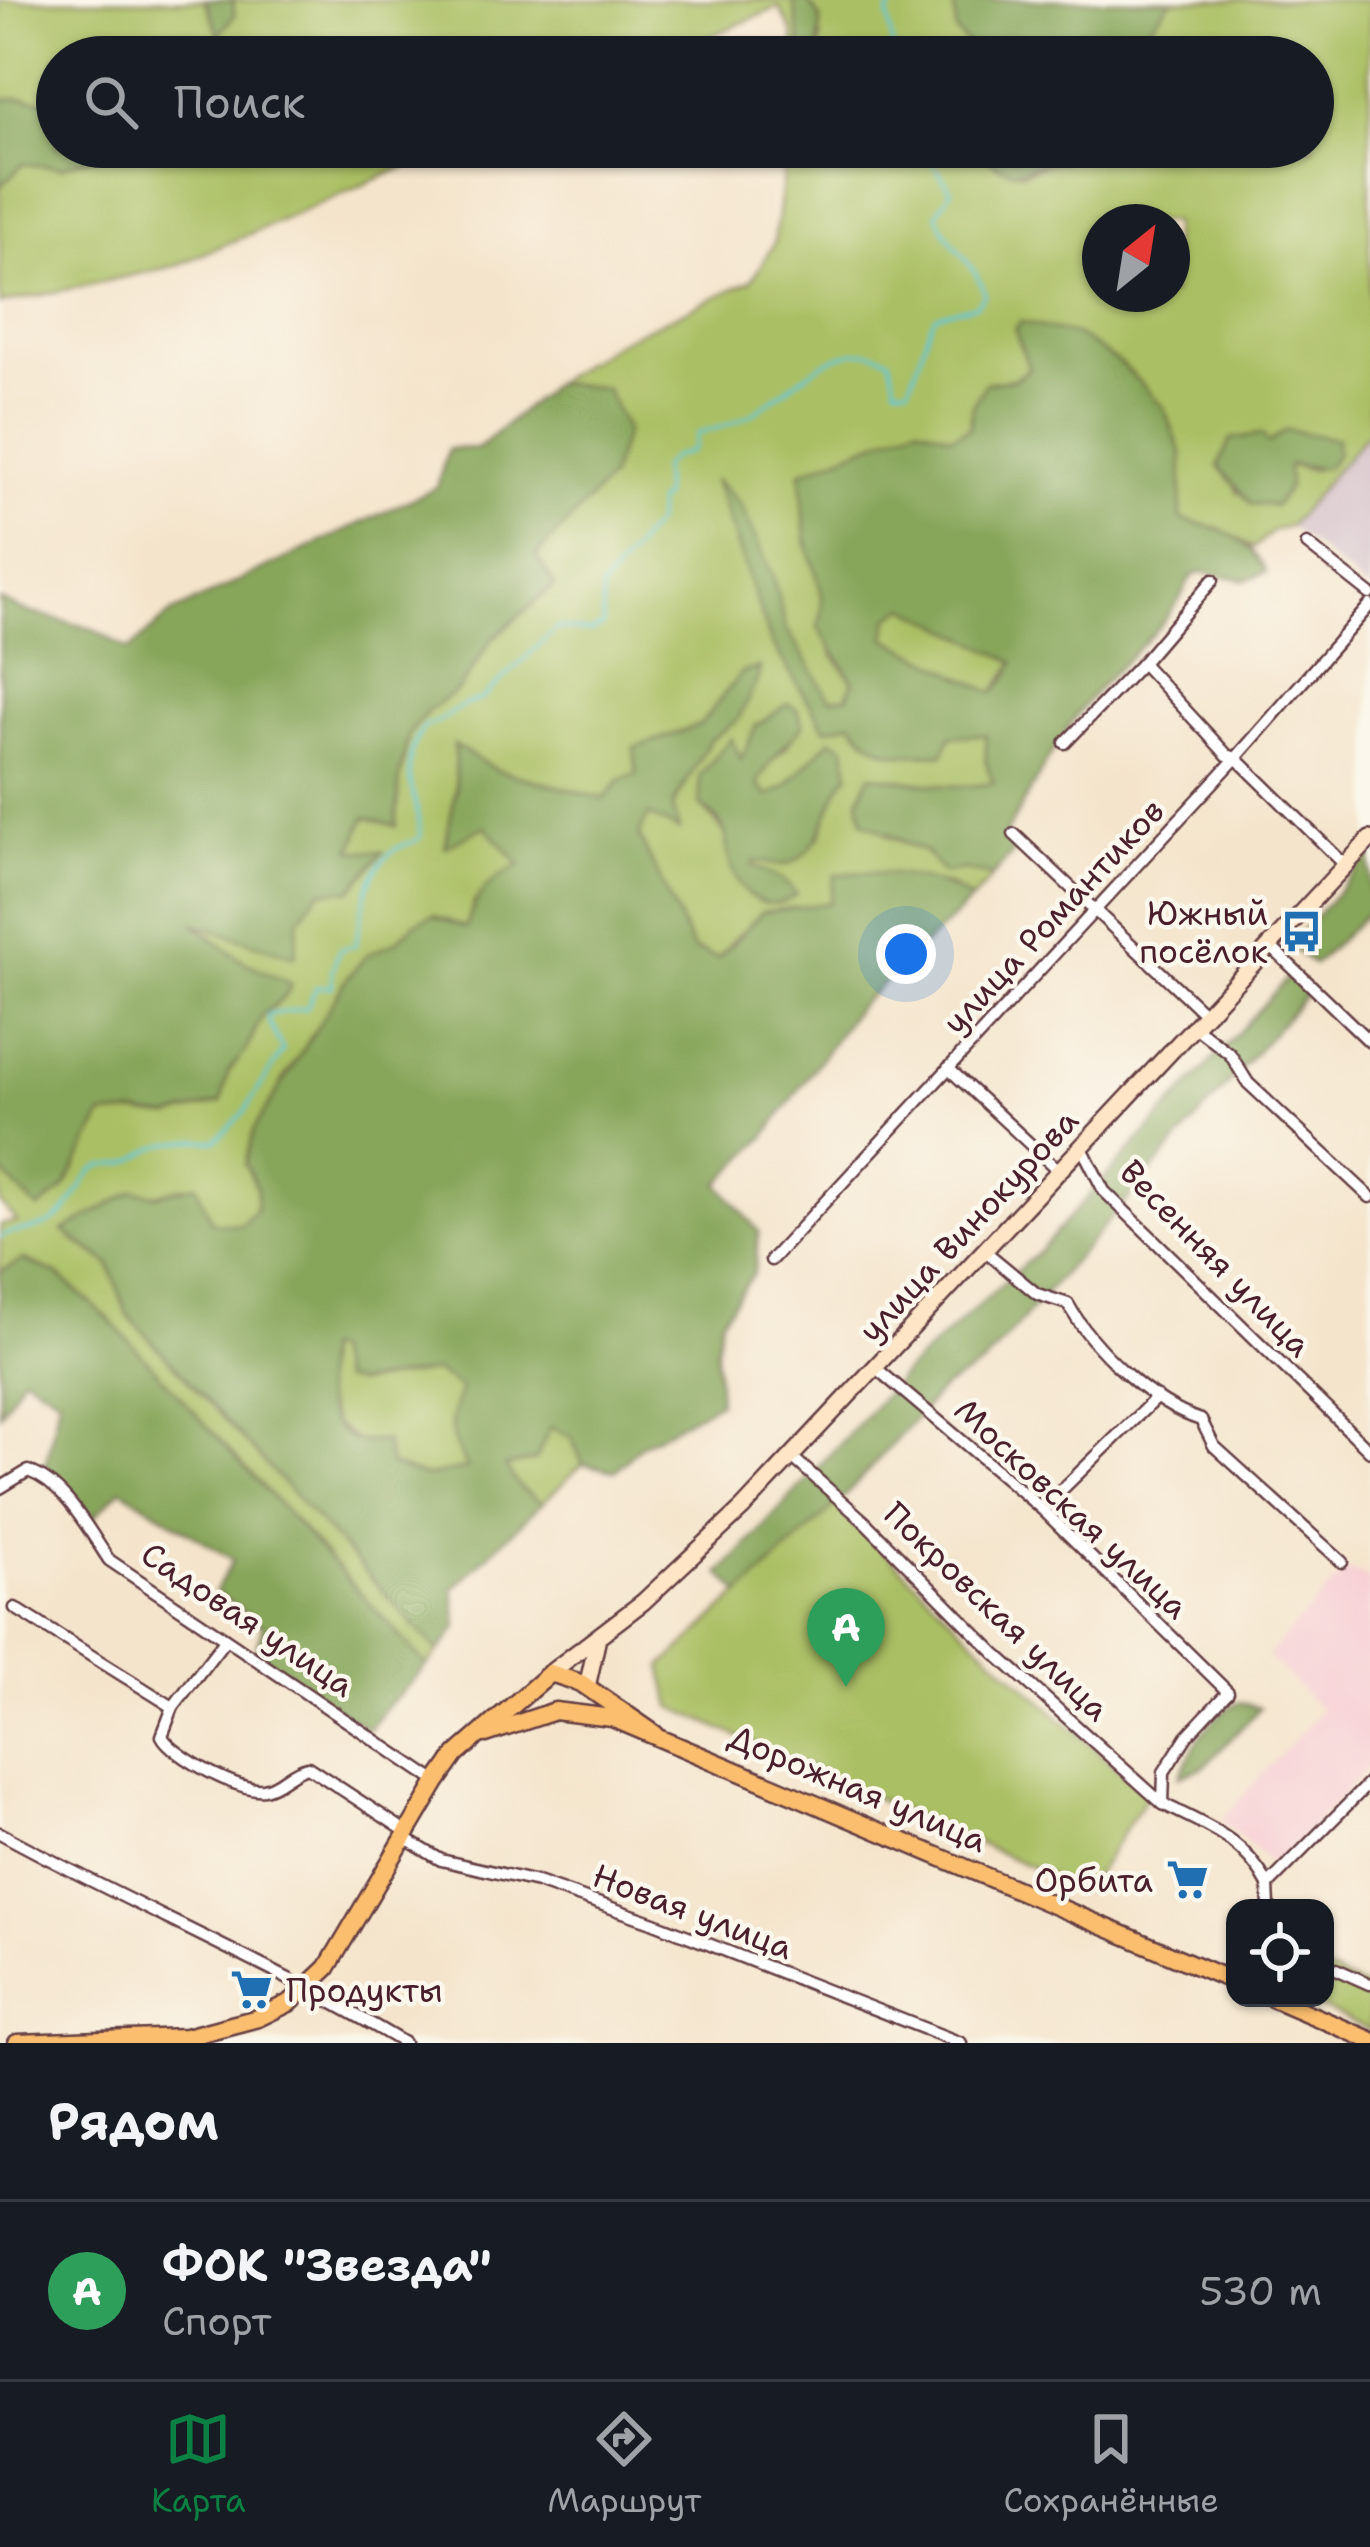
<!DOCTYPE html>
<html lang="ru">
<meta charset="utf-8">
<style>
body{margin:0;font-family:"Shantell Sans",sans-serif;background:#242831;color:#f1f3f6}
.controls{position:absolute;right:36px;bottom:36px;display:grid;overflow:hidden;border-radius:24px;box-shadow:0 3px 9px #0004}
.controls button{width:108px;height:108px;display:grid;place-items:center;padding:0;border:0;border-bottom:3px solid #363941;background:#171b24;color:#f1f3f6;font:60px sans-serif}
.compass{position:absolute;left:1082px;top:204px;width:108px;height:108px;border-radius:50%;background:#171b24;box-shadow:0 3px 9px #0004;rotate:30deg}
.you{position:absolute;left:906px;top:954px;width:42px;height:42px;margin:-30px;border:9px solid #fff;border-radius:50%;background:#1a73e8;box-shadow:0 0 0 18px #1a73e833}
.badge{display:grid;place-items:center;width:78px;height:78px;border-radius:50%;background:#0b8043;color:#fff;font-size:39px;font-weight:700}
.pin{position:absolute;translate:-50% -99px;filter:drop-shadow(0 3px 6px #0008)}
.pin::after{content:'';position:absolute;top:63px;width:42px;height:36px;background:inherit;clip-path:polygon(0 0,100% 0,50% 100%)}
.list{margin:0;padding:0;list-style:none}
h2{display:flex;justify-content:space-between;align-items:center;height:156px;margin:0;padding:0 48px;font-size:51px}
h2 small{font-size:39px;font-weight:400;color:#9ea1a6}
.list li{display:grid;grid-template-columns:78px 1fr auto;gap:36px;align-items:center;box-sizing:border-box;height:180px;padding:0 48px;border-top:3px solid #363941}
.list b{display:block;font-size:45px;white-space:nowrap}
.list p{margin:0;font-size:39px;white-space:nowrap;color:#9ea1a6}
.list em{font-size:39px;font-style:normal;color:#9ea1a6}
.icon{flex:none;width:66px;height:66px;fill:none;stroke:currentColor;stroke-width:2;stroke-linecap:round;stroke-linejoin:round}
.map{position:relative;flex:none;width:1370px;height:2043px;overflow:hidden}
.search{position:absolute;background:#171b24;box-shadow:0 3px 9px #0004;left:36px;right:36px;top:36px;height:132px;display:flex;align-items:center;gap:30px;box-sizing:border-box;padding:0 42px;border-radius:66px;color:#9ea1a6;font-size:45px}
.sheet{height:336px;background:#171b24}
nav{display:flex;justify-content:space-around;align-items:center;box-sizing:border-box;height:168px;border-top:3px solid #363941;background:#171b24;font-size:33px;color:#9ea1a6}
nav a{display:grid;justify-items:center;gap:6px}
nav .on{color:#0b8043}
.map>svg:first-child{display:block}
.built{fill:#f7cfd4}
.industrial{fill:#d2bdc8}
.green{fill:#aabf64;stroke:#7a6f48;stroke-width:3;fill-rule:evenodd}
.forest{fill:#87a65a;stroke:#686242;stroke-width:3;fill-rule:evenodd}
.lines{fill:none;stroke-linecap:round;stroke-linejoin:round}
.stream{stroke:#5bc7d2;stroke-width:3}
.minor-casing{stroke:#643d43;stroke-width:15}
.secondary-casing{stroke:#643d43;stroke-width:20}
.primary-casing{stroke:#643d43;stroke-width:21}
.minor{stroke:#fff;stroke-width:10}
.secondary{stroke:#fde5c5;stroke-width:15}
.primary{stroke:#fbbe6e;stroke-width:16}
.labels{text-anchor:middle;stroke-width:9;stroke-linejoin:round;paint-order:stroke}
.poi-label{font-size:33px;fill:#4a1f2b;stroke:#fbf7ec;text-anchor:end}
.street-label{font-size:33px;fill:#4a1f2b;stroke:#fbf7ec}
</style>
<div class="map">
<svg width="1370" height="2043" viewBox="0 0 1370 2043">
<rect width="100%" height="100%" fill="#fbf7ec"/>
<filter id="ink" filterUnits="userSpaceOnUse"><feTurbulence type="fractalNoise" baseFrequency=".00833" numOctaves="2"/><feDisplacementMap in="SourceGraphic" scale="24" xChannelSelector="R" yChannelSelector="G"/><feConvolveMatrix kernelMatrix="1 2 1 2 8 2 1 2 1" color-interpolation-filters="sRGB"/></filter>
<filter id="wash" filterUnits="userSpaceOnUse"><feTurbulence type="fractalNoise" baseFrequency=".004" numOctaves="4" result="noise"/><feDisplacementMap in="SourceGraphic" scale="48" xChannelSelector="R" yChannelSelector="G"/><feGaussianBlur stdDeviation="2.7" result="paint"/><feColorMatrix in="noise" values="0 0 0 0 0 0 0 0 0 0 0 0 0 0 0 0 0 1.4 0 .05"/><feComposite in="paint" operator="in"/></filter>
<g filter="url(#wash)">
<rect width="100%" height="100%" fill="#f4e4cb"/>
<path class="built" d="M1346,1570L1370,1578V1764L1275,1867L1221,1820L1321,1710L1267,1656Z"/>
<path class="industrial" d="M1366,434L1370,437V591L1289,526Z"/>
<g class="green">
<path d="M0,0H205L219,34L234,15L233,0H793L803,57H797L792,32L779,7L661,57H57V102L0,100Z"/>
<path d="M807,0H954L957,32L979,57H817L821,38Z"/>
<path d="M1172,0H1370V437L1366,435L1289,526L1273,531L1254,548L1220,529L1180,519L1182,454L1015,330L1029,369L972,406L970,427L952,436L917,426L801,473L807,544L823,590V614L833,655L853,681L847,697L830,699L786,628L765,563L715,482L771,642L826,729L852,722C880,760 900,754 943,754L950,736L986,734V762L994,783C953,791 911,781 871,775L886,835L925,852L943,873L964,870L993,876L972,900L949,885L906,879L739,933L718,958L693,949L639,836L648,814L677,829L673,806L710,740L738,720L741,673L701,725L634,748L637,774L620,780L604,799L496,770L455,746L456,788L446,846L485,826L520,864L474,902L466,928L433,915L415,923L397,941L367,955L284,1078L245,1164L257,1189L256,1209L240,1225L211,1222L183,1187L157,1195L134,1191L72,1239L109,1264L127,1314L439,1652L427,1666L108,1318L57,1274L24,1260L0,1272V1225L17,1222L0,1203V1170L39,1208L64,1189L102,1116L134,1113L169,1117L221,1102L228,1072L245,1052L262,1016L287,994L291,984L242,961L189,921L294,956L299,919L320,890H351L382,853L352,850L365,816L396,826L400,775L409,734L429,710L459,689L493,638L554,586L535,556L610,477L606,388L554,383L617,342L752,280L774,243L787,147H990L983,155L1022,173L1069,156L1074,147H1313V57H1134L1154,50L1148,28ZM1100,222H1172V294H1100ZM1336,439L1314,470L1288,465L1238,493L1232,480ZM731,740L740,760L789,745L772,760L757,783L768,797L785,787L813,758L849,774L836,789L820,837L754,860L753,866L780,878L796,894L727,851V835L700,804Z"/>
<path d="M123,147H451L175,266L0,304V187L23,164L62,167Z"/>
<path d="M905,607L1015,662L993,693L886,638L889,618Z"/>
<path d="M324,1349L332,1351L356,1384L434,1371L462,1388L468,1468L426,1477L389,1465L335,1425L320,1389Z"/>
<path d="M549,1426L571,1437L583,1464L542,1503L519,1487L504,1467L536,1460Z"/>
<path d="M835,1504L993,1657L1143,1792L1146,1797L1085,1891L672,1707L662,1667Z"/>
<path d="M1325,1970L1370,1990V2031L1300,1998H1325Z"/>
</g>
<g class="forest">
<path d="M205,0H233L234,15L219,35Z"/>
<path d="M793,0H807L821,20L817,57H803Z"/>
<path d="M954,0H1172L1148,28L1155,50L1134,57H979L956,32Z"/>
<path d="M18,98L57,102V147H123L62,167L23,164L0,187V100Z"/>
<path d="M990,147L1015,155L1031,147H1074L1062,162C1024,157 1027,188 983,156Z"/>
<path d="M1020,322L1077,335L1125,367L1164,408L1182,454L1181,519C1221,530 1246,533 1266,572L1246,580L1202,572L1191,577C1166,633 1126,654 1089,699C1054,741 1033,789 1005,835L1018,847L993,876L964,870L943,873L925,852L863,821L859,799L870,775C910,781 953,791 993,783L986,762V735L951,736L943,754C899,754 880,760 852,722L826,729L771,642L714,479L740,504L773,577L786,628L830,699L847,697L853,681L818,627C830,595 813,572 807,541C803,519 803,495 801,472L917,425L952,436L970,428L972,406L986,383L1015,379L1029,369L1015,330ZM906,607L1014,662L1006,679L993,693L886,638L889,618Z"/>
<path d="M554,383L606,388L626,430L610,478L536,556L555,585L493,638L459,689L429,710L409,734L400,775L396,826L365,817L352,850L383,852L351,890L320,891L299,919L295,957L193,923L242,961L291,984L287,994L262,1016L245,1052L228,1072L221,1102L169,1117L134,1113L102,1116L64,1189L38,1209L0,1170V600L25,611L93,629L129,650L171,613L437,487L448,449L479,448Z"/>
<path d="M1286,430L1336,439L1337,454L1326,468L1288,465L1289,486L1275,506L1251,504L1218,466L1231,439L1262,434L1268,443Z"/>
<path d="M760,667L757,681L738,720L710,740L673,805L679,830L648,815L639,836L693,949L718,958L762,912L829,903L835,875C878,868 936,876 972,900L857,1008L765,1137L719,1184L759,1232L754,1272L721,1320L716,1349L719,1402L641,1445L615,1471L583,1464L571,1437L550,1427L536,1460L505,1466L519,1487L542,1503L453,1589L458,1626L439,1652L127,1314L109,1264L63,1231L134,1191L157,1195L196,1185L212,1222L240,1225L256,1210L257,1189L245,1164L254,1129L348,977L367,955L397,941L415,923L433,915L466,928C477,891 486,882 520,865L485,826L445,847L456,789L454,745L496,770L604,799L620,780L637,774L634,748L700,725L741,673ZM324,1349L332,1351L341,1380L356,1384L434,1371L461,1388C447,1423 447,1435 467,1468L426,1477L390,1465L385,1441C376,1441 361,1443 354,1440C319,1427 321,1378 324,1349Z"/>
<path d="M788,704L798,710L803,726L772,760L757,784L768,796L785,787L831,739L845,747L849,774C825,801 824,858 783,865C775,866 761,861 754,861L753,866L780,878L797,894C762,920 733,889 727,851C726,842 729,841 725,833C721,821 709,812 700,804V775L731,738L741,759L756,726Z"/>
<path d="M1370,855V910L1314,965L1290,945Z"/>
<path d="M1291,974L1308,992L984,1364L942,1389L846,1495L741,1594L720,1574L910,1367L1040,1250Z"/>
<path d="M23,1260L57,1274L108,1318L427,1666L381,1712L369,1730L255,1652L263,1626L215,1592L233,1560L121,1489L93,1518L45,1469L59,1398L23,1376L0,1414V1272Z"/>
<path d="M1240,1702L1260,1708L1204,1767L1180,1776C1193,1746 1208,1716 1240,1702Z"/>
</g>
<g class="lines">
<g class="stream">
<path d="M894,57L888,14L898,0"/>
<path d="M0,1237C17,1228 34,1233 52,1222C78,1207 79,1177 99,1167C107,1163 119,1165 127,1163C136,1161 143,1154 151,1150C172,1140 193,1140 215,1141L244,1113L283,1050L269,1024L268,1015L307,1008L316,987H332V970L339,950L355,945C365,911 362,875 394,850C401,845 412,843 420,838C420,793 393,770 424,727C446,721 458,703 481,700L557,628L592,632L603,624L602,588L656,522L657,502L663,497L662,467L673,457L692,451L697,434C716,428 733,425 750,415C792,390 839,332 890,359L896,386L908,387C919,371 927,320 937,315C947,310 965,309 976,305L985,294C975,261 947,246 937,214L951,190L922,147"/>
</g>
</g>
</g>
<g filter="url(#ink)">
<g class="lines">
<defs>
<g id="minor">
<path d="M1307,544L1370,594"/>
<path d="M1142,663L1227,755L1236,758L1345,865"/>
<path d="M1065,743L1142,663L1213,580"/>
<path d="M1014,834L1206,1015"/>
<path d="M1270,946L1370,1042"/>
<path d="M1195,1027L1230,1054L1248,1083L1370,1197"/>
<path d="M948,1068L1060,1172"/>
<path d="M1082,1148L1104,1191L1370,1451"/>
<path d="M985,1251L1037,1294L1068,1304C1092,1348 1152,1405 1201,1420L1214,1446L1342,1562"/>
<path d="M771,1260L1236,758L1370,605"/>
<path d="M876,1368L1042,1509L1228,1692L1187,1736L1164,1772L1163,1804C1209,1827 1243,1838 1268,1885"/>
<path d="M792,1457L864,1521L996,1654L1163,1804"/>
<path d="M0,1488L28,1471C65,1484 88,1529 109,1560L437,1782"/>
<path d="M1042,1509L1157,1397"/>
<path d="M15,1608L173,1707L162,1736C172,1756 242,1793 264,1789C281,1786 291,1770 308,1767L407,1832"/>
<path d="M173,1707L224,1641"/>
<path d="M0,1833C133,1906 274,1965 404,2043"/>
<path d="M404,1838L441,1860L537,1882L652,1922L961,2043"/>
<path d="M1269,1908L1268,1885L1370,1782"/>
<path d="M1325,1964L1370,1984"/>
</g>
<g id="secondary">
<path d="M550,1673L643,1602L743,1508L1370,839"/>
<path d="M587,1687L597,1642"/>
</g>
<g id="primary">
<path d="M486,1734L555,1711L612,1718L1235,1982"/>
<path d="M1272,1998L1370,2040"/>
<path d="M17,2043L186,2037L258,2018L291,2002L327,1968L437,1782L456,1755L550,1673L581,1683L655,1734"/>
</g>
</defs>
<use href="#minor" class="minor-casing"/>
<use href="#secondary" class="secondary-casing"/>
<use href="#primary" class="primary-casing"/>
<use href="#minor" class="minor"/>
<use href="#secondary" class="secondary"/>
<use href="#primary" class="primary"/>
</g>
</g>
<defs>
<symbol id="bus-bare" viewBox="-9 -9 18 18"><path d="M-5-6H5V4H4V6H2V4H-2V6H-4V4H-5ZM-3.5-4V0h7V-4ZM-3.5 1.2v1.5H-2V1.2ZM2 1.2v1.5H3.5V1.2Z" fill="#1f6fb2" stroke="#fbf7ec" stroke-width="2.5" paint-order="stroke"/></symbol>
<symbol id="supermarket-bare" viewBox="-9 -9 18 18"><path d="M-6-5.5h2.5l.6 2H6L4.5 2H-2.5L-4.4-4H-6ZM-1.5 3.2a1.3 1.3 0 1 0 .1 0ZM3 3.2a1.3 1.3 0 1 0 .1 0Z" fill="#1f6fb2" stroke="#fbf7ec" stroke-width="2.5" paint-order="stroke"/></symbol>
</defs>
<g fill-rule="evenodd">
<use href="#bus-bare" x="1272" y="902" width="59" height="59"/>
<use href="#supermarket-bare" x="1158" y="1850" width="59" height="59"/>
<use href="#supermarket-bare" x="222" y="1960" width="59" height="59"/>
</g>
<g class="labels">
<g class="poi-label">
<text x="1268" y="925">Южный<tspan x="1268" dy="38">посёлок</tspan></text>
<text x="1153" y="1892">Орбита</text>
<text x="286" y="2002" text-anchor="start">Продукты</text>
</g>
<g class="street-label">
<text transform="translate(1053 916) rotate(-47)" y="12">улица Романтиков</text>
<text transform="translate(968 1225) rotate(-47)" y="12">улица Винокурова</text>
<text transform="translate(1216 1258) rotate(46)" y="12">Весенняя улица</text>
<text transform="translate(1072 1508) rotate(43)" y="12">Московская улица</text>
<text transform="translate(997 1611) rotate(44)" y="12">Покровская улица</text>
<text transform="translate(248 1619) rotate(34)" y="12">Садовая улица</text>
<text transform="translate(858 1788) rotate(23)" y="12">Дорожная улица</text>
<text transform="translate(693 1911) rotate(21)" y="12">Новая улица</text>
</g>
</g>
</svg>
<div class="controls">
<button><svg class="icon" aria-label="locate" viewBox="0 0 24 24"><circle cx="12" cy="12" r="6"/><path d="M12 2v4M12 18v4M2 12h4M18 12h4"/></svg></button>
</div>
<svg class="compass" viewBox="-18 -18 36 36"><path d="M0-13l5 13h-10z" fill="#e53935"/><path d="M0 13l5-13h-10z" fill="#9ea1a6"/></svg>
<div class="you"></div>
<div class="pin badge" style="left:846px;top:1687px;background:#2e9e5b">A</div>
<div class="search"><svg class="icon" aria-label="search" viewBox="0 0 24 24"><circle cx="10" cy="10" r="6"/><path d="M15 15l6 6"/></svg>Поиск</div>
</div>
<section class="sheet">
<h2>Рядом<small></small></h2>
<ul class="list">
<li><span class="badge" style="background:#2e9e5b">A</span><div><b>ФОК &quot;Звезда&quot;</b><p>Спорт</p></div><em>530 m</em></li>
</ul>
</section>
<nav>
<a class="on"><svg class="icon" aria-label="map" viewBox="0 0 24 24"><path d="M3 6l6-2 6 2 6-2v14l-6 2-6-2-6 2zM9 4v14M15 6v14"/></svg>Карта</a>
<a><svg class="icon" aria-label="directions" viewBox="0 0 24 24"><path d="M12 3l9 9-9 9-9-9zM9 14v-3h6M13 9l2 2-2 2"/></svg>Маршрут</a>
<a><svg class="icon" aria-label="saved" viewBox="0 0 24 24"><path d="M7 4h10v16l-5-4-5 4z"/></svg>Сохранённые</a>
</nav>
